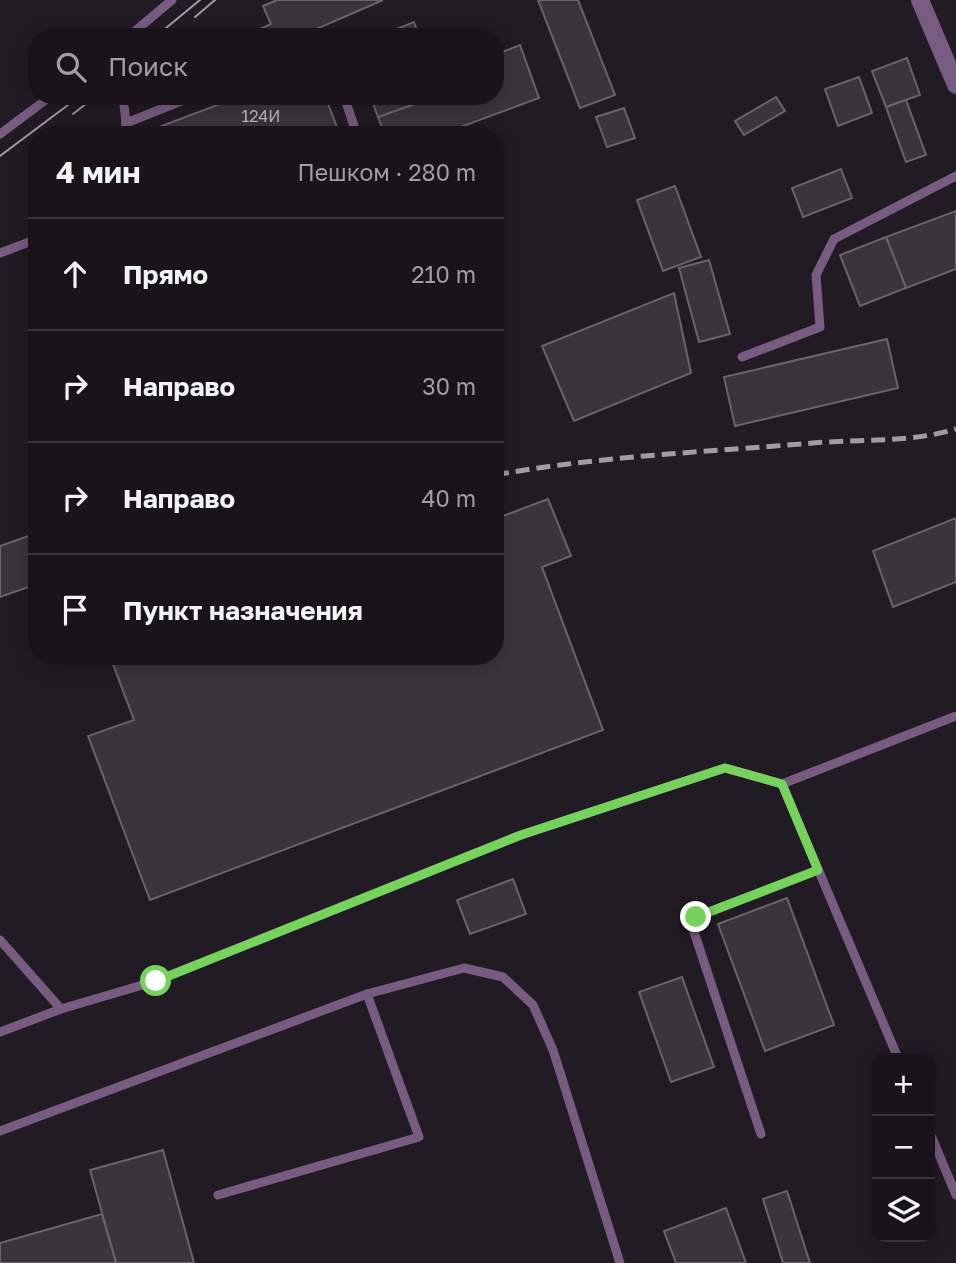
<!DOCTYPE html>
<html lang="ru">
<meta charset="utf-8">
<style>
body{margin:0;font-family:"Golos Text",sans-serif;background:#221d23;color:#f1f3f6}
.controls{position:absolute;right:21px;bottom:21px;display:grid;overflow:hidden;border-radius:14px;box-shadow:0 4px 18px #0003}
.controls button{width:63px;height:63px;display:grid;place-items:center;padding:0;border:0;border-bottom:2px solid #373339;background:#19141a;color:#f1f3f6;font:35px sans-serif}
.stop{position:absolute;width:21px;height:21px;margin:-16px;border:5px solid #75d25a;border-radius:50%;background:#fff}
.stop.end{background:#75d25a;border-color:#fff;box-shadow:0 2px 7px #0008}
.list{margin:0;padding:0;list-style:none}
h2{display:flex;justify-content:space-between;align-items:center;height:91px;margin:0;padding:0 28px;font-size:30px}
h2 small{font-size:23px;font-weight:400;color:#9f9ea2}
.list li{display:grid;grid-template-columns:46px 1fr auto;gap:21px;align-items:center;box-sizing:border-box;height:112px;padding:0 28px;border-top:2px solid #373339}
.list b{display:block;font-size:26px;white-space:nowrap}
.list em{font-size:23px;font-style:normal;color:#9f9ea2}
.icon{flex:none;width:38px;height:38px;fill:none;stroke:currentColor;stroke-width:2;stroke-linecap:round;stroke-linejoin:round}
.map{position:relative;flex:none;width:956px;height:1263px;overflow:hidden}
.search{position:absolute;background:#19141a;box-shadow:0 4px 18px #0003;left:28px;top:28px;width:476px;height:77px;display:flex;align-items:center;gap:18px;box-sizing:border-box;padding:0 24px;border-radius:28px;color:#9f9ea2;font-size:26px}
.panel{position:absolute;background:#19141a;box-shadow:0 4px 18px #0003;left:28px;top:126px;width:476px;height:539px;border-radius:28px}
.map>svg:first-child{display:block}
.building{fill:#3b343c;stroke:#6a636c;stroke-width:2}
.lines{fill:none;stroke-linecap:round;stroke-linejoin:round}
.lane{stroke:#785b80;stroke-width:9}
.street{stroke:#785b80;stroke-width:18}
.tram{stroke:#a19ca2;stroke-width:2}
.rail{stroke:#a19ca2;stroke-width:5;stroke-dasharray:14 7;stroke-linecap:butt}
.route{stroke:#75d25a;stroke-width:9}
.labels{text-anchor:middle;stroke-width:5;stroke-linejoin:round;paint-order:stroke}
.number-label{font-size:16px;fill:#bab5bb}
</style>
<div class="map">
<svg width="956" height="1263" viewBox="0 0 956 1263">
<rect width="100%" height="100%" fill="#211b23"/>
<g class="building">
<path d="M277,0H383L298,37H242L271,24L263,6Z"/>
<path d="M538,0H578L615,95L580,108Z"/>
<path d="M414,22L419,37H385L384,34Z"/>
<path d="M520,45L539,98L439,135H385L378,117L437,96H495V55Z"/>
<path d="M907,58L920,95L886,107L872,71Z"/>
<path d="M859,77L872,113L838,126L825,89Z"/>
<path d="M241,96H325L340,135H138Z"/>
<path d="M370,96H437L378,117Z"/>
<path d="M776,97L785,111L744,135L735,121Z"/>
<path d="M906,100L926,155L906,162L886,107Z"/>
<path d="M624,108L635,138L607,147L596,117Z"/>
<path d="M841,169L852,198L803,217L792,188Z"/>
<path d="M675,186L701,257L663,271L637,200Z"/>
<path d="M956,211V269L906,288L886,237Z"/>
<path d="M886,237L906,288L860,306L840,255Z"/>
<path d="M709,260L730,334L699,342L679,268Z"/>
<path d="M674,293L691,373L574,421L542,346Z"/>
<path d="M887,339L898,388L735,426L724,377Z"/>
<path d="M548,499L571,556L542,567L603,730L150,900L88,736L134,720L113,664L134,656H495V519Z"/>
<path d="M956,518V582L893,607L873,551Z"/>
<path d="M37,533V584L0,597V546Z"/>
<path d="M513,879L526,914L470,934L457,900Z"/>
<path d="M787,898L834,1025L765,1051L718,924Z"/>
<path d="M682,977L714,1067L671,1082L639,992Z"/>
<path d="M163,1150L194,1263H116L90,1170Z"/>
<path d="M787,1191L810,1263H783L763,1199Z"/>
<path d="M726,1208L746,1263H676L664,1231Z"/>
<path d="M102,1214L116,1263H0V1243Z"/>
</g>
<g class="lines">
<g class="lane">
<path d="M128,37L172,0"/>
<path d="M123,96L126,123L124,135"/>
<path d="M344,96L357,135"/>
<path d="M126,123L194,96"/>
<path d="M0,134L51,96"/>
<path d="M0,253L37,239"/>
<path d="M742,357L820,327L816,275L834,239L956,176"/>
<path d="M782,784L898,1058"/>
<path d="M0,940L61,1009L156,981L521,835L725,768L782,784L956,716"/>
<path d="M0,1032L61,1009"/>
<path d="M0,1131L367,994L464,968L503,977L533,1005L553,1050L620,1263"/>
<path d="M930,1133L956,1195"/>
<path d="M761,1134L694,932L696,917L818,870"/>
<path d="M218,1195L419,1137L367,994"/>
</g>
<path class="street" d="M920,0L956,85"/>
<g class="tram">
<path d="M195,17L215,0"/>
<path d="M155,37L200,0"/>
<path d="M73,114L96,96"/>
<path d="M0,156L80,96"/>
</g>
<path class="rail" d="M495,475C600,456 707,452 813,443C861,439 910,443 956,429"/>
</g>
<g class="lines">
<path class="route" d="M156,981L521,835L725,768L782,784L818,870L696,917"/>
</g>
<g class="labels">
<g class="number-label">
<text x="261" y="122">124И</text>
</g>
</g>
</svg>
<div class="controls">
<button>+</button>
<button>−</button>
<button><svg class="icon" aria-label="layers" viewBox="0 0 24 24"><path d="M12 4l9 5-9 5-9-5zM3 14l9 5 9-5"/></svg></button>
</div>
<div class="stop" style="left:156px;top:981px"></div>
<div class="stop end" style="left:696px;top:917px"></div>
<div class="search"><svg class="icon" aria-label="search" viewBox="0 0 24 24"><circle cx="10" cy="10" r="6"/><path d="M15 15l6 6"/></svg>Поиск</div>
<section class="panel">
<h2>4 мин<small>Пешком · 280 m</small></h2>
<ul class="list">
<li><svg class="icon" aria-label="ahead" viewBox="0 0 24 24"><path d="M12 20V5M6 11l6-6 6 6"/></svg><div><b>Прямо</b></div><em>210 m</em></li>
<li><svg class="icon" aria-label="right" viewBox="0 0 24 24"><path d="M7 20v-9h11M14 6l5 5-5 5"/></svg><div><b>Направо</b></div><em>30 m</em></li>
<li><svg class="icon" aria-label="right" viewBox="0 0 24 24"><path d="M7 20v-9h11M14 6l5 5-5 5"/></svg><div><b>Направо</b></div><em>40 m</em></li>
<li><svg class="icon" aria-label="arrive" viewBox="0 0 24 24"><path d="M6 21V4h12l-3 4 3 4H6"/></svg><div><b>Пункт назначения</b></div></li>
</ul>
</section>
</div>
